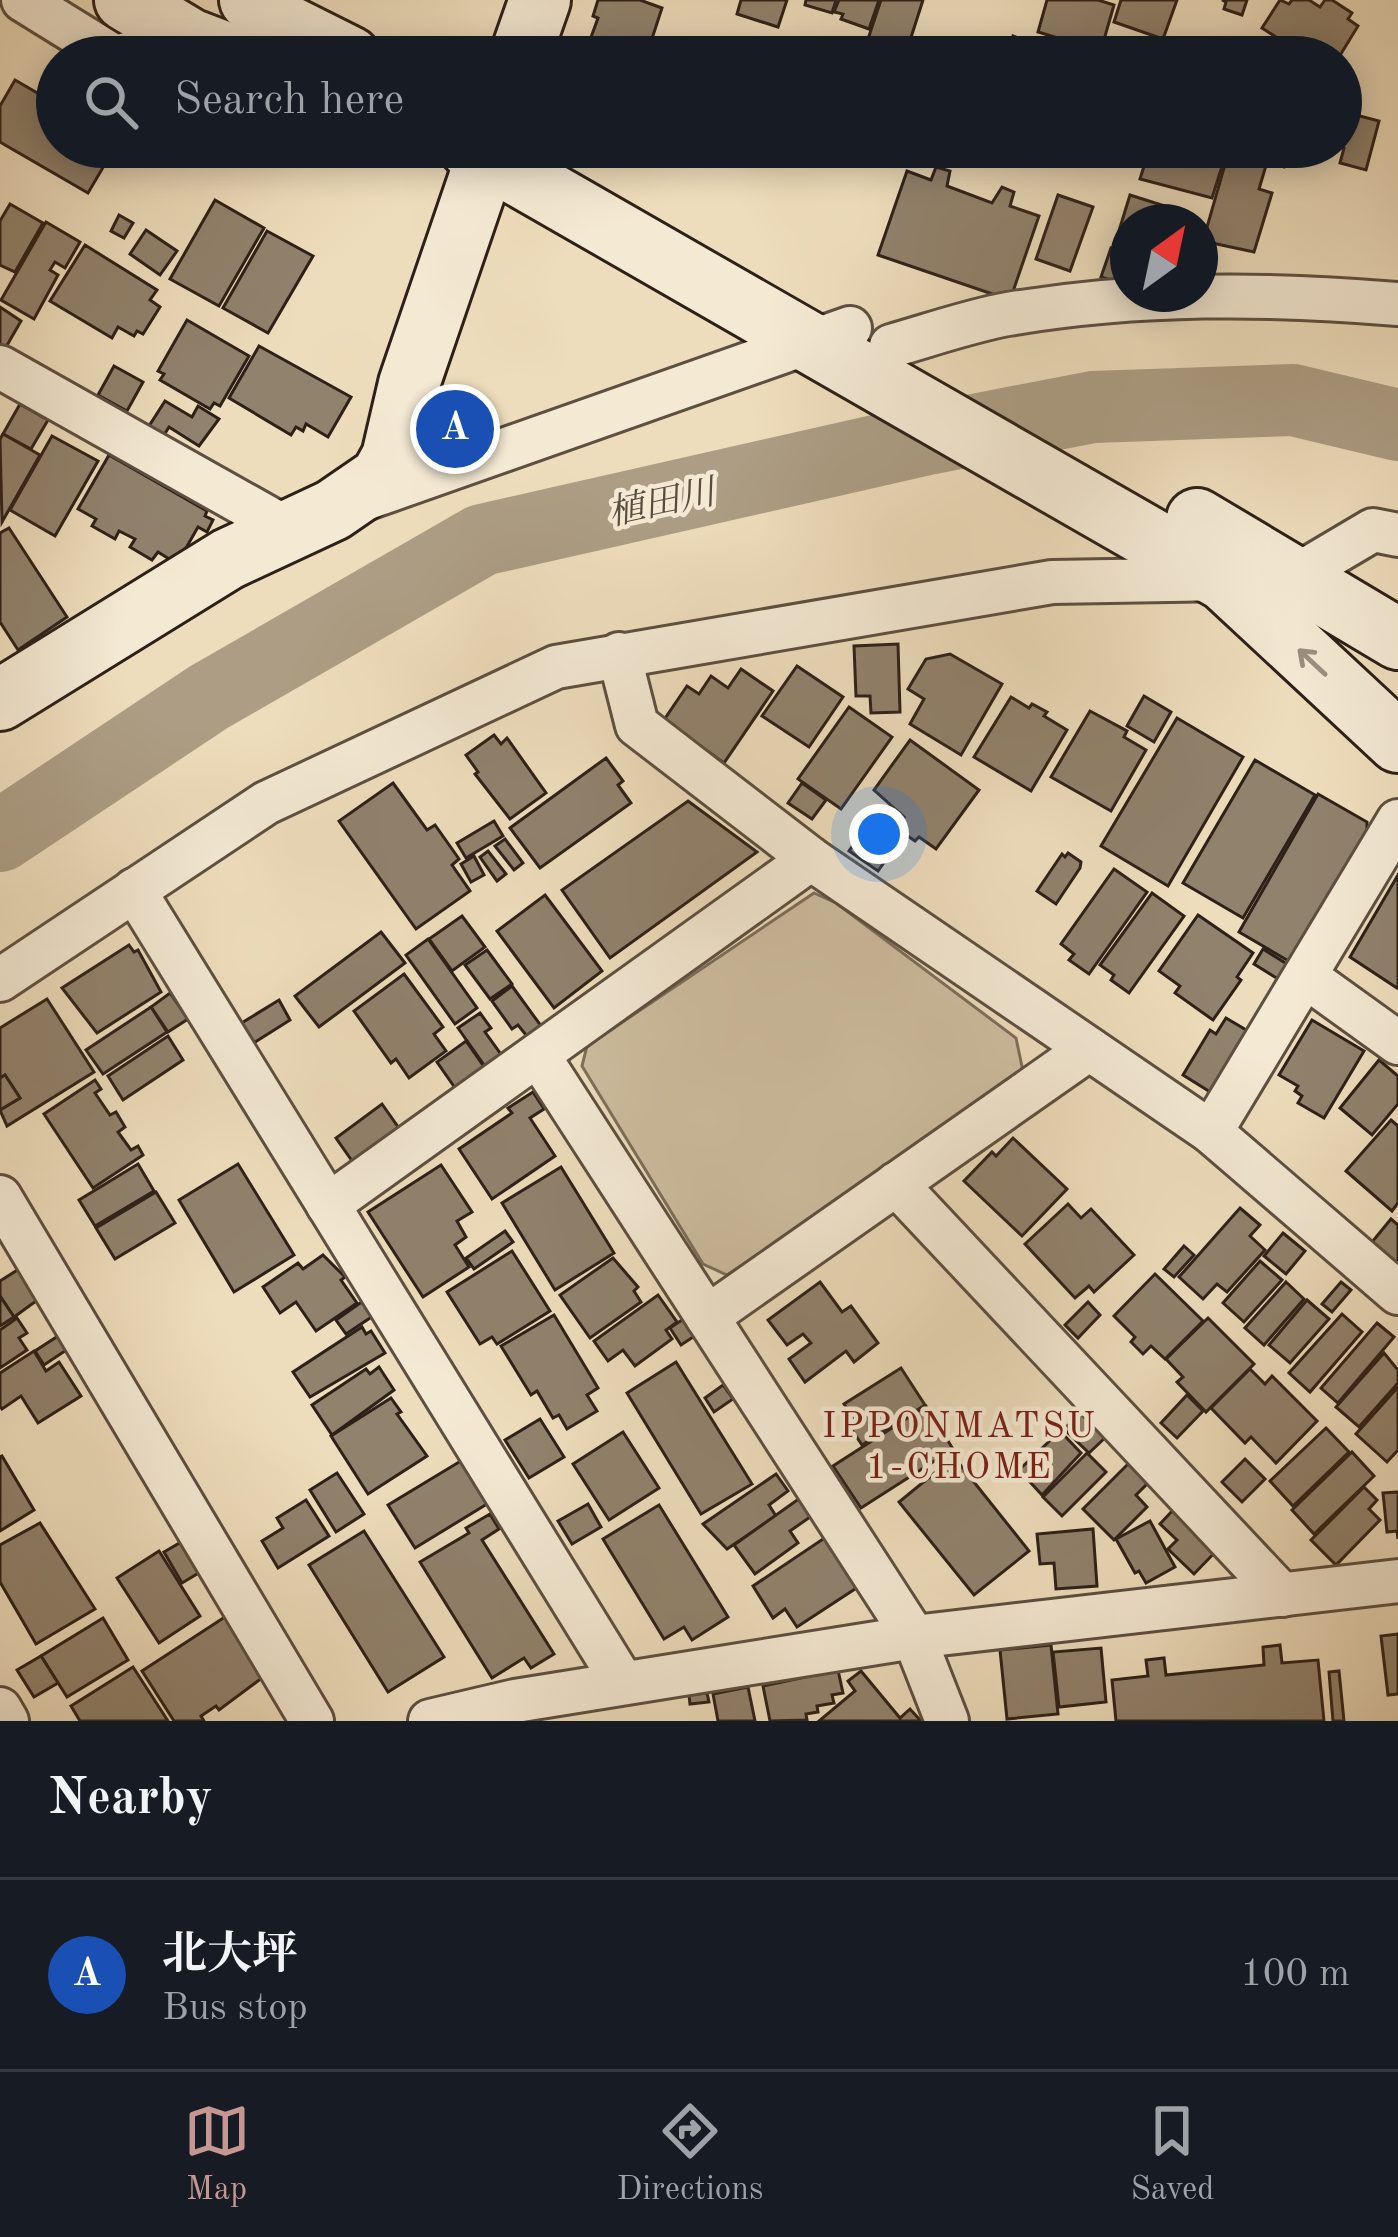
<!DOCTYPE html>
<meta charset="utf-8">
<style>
body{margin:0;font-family:"Old Standard TT","Noto Serif JP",serif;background:#20242c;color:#f1f3f6}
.compass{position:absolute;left:1110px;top:204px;width:108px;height:108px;border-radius:50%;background:#171b24;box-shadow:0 6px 30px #0003;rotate:33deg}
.you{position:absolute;left:879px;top:834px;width:42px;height:42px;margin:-30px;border:9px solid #fff;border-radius:50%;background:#1a73e8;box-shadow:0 0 0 18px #1a73e833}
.badge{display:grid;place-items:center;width:78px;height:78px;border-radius:50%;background:#c59692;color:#fff;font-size:39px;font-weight:700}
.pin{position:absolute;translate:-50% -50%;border:6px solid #fff;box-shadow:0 3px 12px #0006}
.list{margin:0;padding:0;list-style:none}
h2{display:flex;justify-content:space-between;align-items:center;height:156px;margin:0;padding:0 48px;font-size:51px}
h2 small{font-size:39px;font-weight:400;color:#9ea1a6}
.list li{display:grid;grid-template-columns:78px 1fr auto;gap:36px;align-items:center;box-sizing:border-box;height:192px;padding:0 48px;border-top:3px solid #363941}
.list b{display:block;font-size:45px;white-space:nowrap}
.list p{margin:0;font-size:39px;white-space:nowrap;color:#9ea1a6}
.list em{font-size:39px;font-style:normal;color:#9ea1a6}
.icon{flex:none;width:66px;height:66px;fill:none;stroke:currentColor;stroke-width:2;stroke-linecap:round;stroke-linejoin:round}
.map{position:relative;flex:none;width:1398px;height:1721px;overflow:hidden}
.search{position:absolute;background:#171b24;box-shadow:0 6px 30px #0003;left:36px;right:36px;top:36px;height:132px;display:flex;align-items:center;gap:30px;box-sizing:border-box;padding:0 42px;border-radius:66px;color:#9ea1a6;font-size:45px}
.sheet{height:348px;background:#171b24}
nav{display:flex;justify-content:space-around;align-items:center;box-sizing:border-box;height:168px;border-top:3px solid #363941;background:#171b24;font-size:33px;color:#9ea1a6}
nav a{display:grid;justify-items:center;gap:6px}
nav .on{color:#c59692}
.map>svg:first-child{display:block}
.green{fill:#cdbda0;stroke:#7d6e5c;stroke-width:3}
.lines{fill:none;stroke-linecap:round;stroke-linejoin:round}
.river{stroke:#ac9d84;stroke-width:72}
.building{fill:#91826d;stroke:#2d2018;stroke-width:3}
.street-casing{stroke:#5d4f41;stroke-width:48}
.secondary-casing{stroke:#2d2018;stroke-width:66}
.street{stroke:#f4e9d3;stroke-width:42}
.secondary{stroke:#f4e9d3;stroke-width:60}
.oneway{stroke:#9a8f7f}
.labels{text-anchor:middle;stroke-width:9;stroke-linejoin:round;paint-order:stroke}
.water-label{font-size:36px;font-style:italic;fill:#594c3e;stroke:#f4e9d3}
.neighbourhood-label{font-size:36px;letter-spacing:3px;fill:#7a1f14;stroke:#f4e9d3}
</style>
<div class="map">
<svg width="1398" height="1721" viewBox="0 0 1398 1721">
<rect width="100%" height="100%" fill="#eeddbc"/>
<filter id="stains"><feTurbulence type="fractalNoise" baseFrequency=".00167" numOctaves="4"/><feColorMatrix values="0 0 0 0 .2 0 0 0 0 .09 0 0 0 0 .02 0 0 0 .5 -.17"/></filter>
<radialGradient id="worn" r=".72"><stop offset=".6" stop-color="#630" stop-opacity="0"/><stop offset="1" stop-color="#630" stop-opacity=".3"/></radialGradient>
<path class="green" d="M814,893L836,903L1016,1038L1024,1076L727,1275L703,1264L582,1066L587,1046Z"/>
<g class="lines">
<path class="river" d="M0,836L209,697L482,540L928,439L1093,407L1293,400L1398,425"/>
</g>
<g class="building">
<path d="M598,0H640L662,8L646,57H568L572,44L581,47L585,38L590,40L598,18L593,16Z"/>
<path d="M741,0H787L778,27L737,14Z"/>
<path d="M806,0H836L832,13L805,5Z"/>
<path d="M839,0H879L869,29L841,19L843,14L834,12Z"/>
<path d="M881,0H923L906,53L868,39Z"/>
<path d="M1047,0H1098L1114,5L1099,57L1077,54L1081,45L1038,32Z"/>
<path d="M1121,0H1177L1163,39L1114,22Z"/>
<path d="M1222,0H1247L1242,15L1224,9L1226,2Z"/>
<path d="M1280,0L1289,4L1292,0H1309L1320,7L1325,0H1332L1352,13L1348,19L1358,26L1339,57H1307L1262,28Z"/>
<path d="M1013,36L1074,57H1007Z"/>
<path d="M1146,38L1161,42L1157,55L1142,50Z"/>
<path d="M1123,47L1152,57H1119Z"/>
<path d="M15,80L53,102L57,96V147H115L88,193L0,142V106Z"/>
<path d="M1341,111L1379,121L1366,170L1340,163L1344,148L1340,147Z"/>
<path d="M1150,147L1215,148L1213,157L1224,160L1212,198L1140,179Z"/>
<path d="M1230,147H1290L1284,167L1267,162L1259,189L1272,193L1254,252L1203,241Z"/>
<path d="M936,167L950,171L947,186L992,203L1002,187L1014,192L1010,206L1039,216L1010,300L878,255L907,171L931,180Z"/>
<path d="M1058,195L1093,207L1070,271L1036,259Z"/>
<path d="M1130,195L1190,214L1188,222H1128V251L1114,247Z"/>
<path d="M215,200L264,228L219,306L170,279Z"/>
<path d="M10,204L43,223L15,272L0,265V221Z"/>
<path d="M119,215L133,223L124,238L111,231Z"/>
<path d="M46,222L80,242L65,268L55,262L50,270L58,275L34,319L1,300Z"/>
<path d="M146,230L177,251L160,275L130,254Z"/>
<path d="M267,231L313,256L268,333L223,308Z"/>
<path d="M85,245L157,290L150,300L160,307L143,334L137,331L134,336L118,327L112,338L50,301Z"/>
<path d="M1111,248L1128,254L1120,283L1101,277Z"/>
<path d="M0,307L21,321L6,347L0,344Z"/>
<path d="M187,320L249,356L220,406L214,403L210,409L160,380L164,374L158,371Z"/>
<path d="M259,346L351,397L328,437L306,424L303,431L296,427L291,435L229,398Z"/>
<path d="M114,366L143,382L127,411L98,395Z"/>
<path d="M165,401L192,417L198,406L219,419L199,446L169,427L164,435L149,426Z"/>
<path d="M20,404L48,420L31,449L3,434Z"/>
<path d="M3,434L40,455L2,522L0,439Z"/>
<path d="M52,436L98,461L55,536L10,510Z"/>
<path d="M109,455L207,511L205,516L213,520L207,532L198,527L177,564L158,552L152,560L130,547L135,539L119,531L115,539L92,526L96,519L78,509Z"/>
<path d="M9,528L67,617L18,650L0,622V533Z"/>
<path d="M898,644L900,712L871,713L870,696H856L854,646Z"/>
<path d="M950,654L1002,684L961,755L910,724L924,699L908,689L926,659Z"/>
<path d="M797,666L843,697L809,747L762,716Z"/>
<path d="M741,669L773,691L724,763L664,720L687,686L699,694L711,676L728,688Z"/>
<path d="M1144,696L1171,712L1154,742L1127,726Z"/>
<path d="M1011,697L1029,708L1032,704L1047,712L1044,716L1067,730L1031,791L974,757Z"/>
<path d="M849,707L892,737L841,809L798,779Z"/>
<path d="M1090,711L1127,731L1124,737L1146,750L1111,811L1051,777Z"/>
<path d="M1177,718L1243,757L1168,886L1101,846Z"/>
<path d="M494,735L501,744L507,738L546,793L510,819L475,774L478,772L466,755Z"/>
<path d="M910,740L979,790L936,849L919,837L915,841L896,828L904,817L874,790Z"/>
<path d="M606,758L623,781L618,785L631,803L540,868L510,828Z"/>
<path d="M1255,760L1315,795L1243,918L1183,883Z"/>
<path d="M393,783L427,830L435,825L459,859L452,865L470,891L416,929L339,821Z"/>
<path d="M802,783L826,800L812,819L788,803Z"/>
<path d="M1318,794L1367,822V845L1292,963L1239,932Z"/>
<path d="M688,801L757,852L610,958L562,890Z"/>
<path d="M871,820L884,828L888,823L893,826L889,832L900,840L878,871L849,851Z"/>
<path d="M494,821L503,836L466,858L457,843Z"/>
<path d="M505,839L523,863L514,870L495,846Z"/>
<path d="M488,851L506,874L497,881L480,857Z"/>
<path d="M1068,853L1081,862L1080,868L1056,904L1037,891L1062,854L1065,857Z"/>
<path d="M474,856L484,875L471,882L461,864Z"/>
<path d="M1114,869L1147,892L1089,974L1069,960L1074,954L1061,944Z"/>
<path d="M1398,875V987L1397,988L1350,957Z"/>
<path d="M1152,893L1184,916L1129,993L1111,980L1114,975L1100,965Z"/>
<path d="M545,895L602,971L554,1008L497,931Z"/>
<path d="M1198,915L1253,953L1237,977L1241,980L1213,1020L1175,993L1180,986L1159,971Z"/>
<path d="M462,916L485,947L452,971L429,939Z"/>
<path d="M381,932L405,963L319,1027L295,996Z"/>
<path d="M428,939L477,1008L455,1024L406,955Z"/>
<path d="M129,945L134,952L138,950L161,992L97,1033L62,988Z"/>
<path d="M1263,949L1287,964L1278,979L1254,964Z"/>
<path d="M487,950L512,984L490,999L465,965Z"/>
<path d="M404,974L443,1027L434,1034L446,1051L409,1078L396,1059L391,1063L354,1011Z"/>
<path d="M512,986L544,1030L530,1040L518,1025L512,1029L492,1001Z"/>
<path d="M170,993L188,1019L168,1032L151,1007Z"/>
<path d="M47,999L94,1072L7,1126L0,1110L20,1098L5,1075L0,1078V1028Z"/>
<path d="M279,1000L290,1020L252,1044L240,1024Z"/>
<path d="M151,1007L167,1032L103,1074L86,1050Z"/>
<path d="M480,1013L491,1028L485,1032L505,1060L489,1072L458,1028Z"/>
<path d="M1226,1018L1253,1034L1215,1095L1183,1075L1210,1030L1216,1034Z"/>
<path d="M1312,1020L1364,1051L1324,1118L1298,1103L1302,1096L1295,1091L1298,1086L1279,1075Z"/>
<path d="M168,1036L183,1060L123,1100L108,1076Z"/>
<path d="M466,1041L489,1074L460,1095L437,1062Z"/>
<path d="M1379,1060L1398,1076V1104L1372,1135L1340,1108Z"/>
<path d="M5,1075L20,1098L0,1110V1078Z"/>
<path d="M95,1080L101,1089L95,1093L110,1115L116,1112L125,1127L118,1132L131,1150L138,1146L143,1155L93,1188L44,1114Z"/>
<path d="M533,1092L544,1109L530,1118L555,1156L492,1199L459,1149L512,1113L508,1108Z"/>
<path d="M382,1104L403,1134L357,1168L336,1138Z"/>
<path d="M1391,1120L1398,1126V1203L1392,1211L1346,1171Z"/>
<path d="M1013,1138L1067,1189L1022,1236L964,1181L992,1152L996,1156Z"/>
<path d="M138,1164L154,1191L95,1226L79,1200Z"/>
<path d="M238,1164L294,1255L234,1292L179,1200Z"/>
<path d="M441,1165L472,1212L457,1221L466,1237L455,1245L469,1267L423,1297L368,1212Z"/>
<path d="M561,1167L614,1253L555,1290L502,1203Z"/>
<path d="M156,1192L175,1223L115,1259L96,1228Z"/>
<path d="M1068,1204L1081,1218L1091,1209L1134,1255L1094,1292L1089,1286L1075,1298L1025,1244Z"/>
<path d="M1240,1208L1260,1225L1250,1236L1265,1250L1227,1292L1217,1284L1203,1299L1179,1277Z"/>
<path d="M1391,1219L1398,1225V1264L1372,1242Z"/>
<path d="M505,1231L513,1242L474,1269L466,1258Z"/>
<path d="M1283,1233L1305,1251L1286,1274L1264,1256Z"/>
<path d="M1184,1246L1194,1255L1174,1277L1164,1269Z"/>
<path d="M512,1251L550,1311L497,1344L492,1337L480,1344L447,1292Z"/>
<path d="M323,1255L345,1277L341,1280L357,1303L316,1331L296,1302L280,1313L263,1287L298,1263L303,1269Z"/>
<path d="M613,1258L638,1287L634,1291L641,1302L590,1338L560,1295Z"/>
<path d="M1260,1261L1282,1280L1244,1322L1223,1303Z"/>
<path d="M19,1269L39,1299L14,1317L0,1296V1281Z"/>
<path d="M1155,1274L1203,1321L1165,1359L1151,1346L1143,1354L1131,1342L1135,1337L1114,1316Z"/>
<path d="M820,1282L842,1312L851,1306L878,1343L854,1362L846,1351L805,1382L789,1359L811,1343L803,1334L787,1345L768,1320Z"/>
<path d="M1286,1282L1304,1299L1264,1345L1245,1328Z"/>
<path d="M1341,1282L1351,1290L1332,1312L1322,1304Z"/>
<path d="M658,1295L677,1322L666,1330L672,1339L635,1366L623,1350L608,1361L594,1341Z"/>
<path d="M0,1296L14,1317L0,1326Z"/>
<path d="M1307,1300L1329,1319L1290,1363L1269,1345Z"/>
<path d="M363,1301L373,1316L346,1334L336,1320Z"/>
<path d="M1088,1302L1100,1315L1078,1338L1065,1325Z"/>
<path d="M1342,1314L1362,1332L1310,1392L1289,1373Z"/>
<path d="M554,1315L598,1388L587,1395L597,1411L567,1429L559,1415L553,1418L537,1391L531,1395L501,1346Z"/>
<path d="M688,1316L699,1333L681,1345L670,1328Z"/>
<path d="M17,1318L27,1333L19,1338L27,1350L0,1368V1330Z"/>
<path d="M1208,1318L1254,1364L1206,1412L1177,1382L1183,1377L1166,1359Z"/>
<path d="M1377,1323L1394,1337L1338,1403L1321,1388Z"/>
<path d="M362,1327L366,1334L371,1331L385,1353L310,1397L293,1372Z"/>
<path d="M61,1334L71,1347L44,1365L35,1351Z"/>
<path d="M34,1351L46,1371L59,1362L81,1396L38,1423L21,1396L2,1409L0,1406V1373Z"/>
<path d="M1384,1353L1398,1370V1383L1359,1427L1336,1407Z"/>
<path d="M676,1362L752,1484L701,1514L627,1393Z"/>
<path d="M379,1367L394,1390L332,1435L312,1405L366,1369L370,1374Z"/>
<path d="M901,1368L925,1405L862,1445L846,1421L853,1417L844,1404Z"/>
<path d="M1250,1369L1265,1384L1272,1376L1317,1421L1276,1463L1251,1437L1245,1443L1211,1408Z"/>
<path d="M723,1385L733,1399L714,1412L705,1398Z"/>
<path d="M1398,1387V1450L1387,1462L1356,1434Z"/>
<path d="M1187,1395L1203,1411L1177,1438L1161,1423Z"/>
<path d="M391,1398L401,1412L397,1414L427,1456L368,1494L331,1436Z"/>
<path d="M926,1406L953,1449L861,1508L833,1466Z"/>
<path d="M1085,1409L1109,1434L1089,1453L1064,1429Z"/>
<path d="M540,1419L564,1457L529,1478L505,1440Z"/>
<path d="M1326,1428L1349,1452L1293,1506L1270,1481Z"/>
<path d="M1060,1431L1081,1453L1042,1495L1019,1470Z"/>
<path d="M623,1432L659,1488L609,1520L573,1464Z"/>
<path d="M1352,1452L1374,1476L1314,1534L1292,1510Z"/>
<path d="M1087,1453L1106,1472L1062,1516L1043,1497Z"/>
<path d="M2,1456L34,1510L0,1531V1457Z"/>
<path d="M954,1457L1029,1551L974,1595L899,1502Z"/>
<path d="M464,1459L487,1504L415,1548L388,1505Z"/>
<path d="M1245,1459L1265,1479L1242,1502L1222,1482Z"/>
<path d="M1128,1464L1148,1483L1136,1495L1147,1507L1114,1540L1083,1509Z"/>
<path d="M337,1473L364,1514L336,1532L310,1490Z"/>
<path d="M776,1474L788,1491L769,1505L776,1516L727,1549L703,1524Z"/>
<path d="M1364,1487L1377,1500L1369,1509L1380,1520L1336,1565L1311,1540Z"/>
<path d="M1398,1492V1539L1397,1531L1387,1532L1383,1493Z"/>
<path d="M800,1498L813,1515L790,1531L798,1543L755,1574L734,1545Z"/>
<path d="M306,1500L329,1536L278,1568L262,1541L283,1528L277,1518Z"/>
<path d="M588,1504L601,1527L572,1544L558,1521Z"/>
<path d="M659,1505L728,1617L692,1640L684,1627L664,1639L603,1539Z"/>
<path d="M1174,1509L1222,1545L1194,1574L1168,1549L1177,1540L1160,1524Z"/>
<path d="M490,1514L499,1529L482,1540L554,1654L531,1668L524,1658L492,1678L420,1562L469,1533L466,1528Z"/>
<path d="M1150,1521L1175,1567L1146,1583L1139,1571L1135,1573L1116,1539Z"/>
<path d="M40,1523L95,1609L36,1644L0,1582V1545Z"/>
<path d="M1093,1529L1097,1586L1056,1589L1054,1563L1040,1564L1037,1534Z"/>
<path d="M364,1531L444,1657L388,1692L309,1565Z"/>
<path d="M826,1537L858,1587L797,1627L785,1609L773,1618L753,1586Z"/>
<path d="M188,1538L207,1568L182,1583L164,1552Z"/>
<path d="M159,1551L200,1616L159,1643L117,1578Z"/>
<path d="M231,1613L270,1672L219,1710L216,1706L201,1716L204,1721H174L142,1671Z"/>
<path d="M103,1618L128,1660L67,1697L41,1656Z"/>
<path d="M1398,1634V1694L1388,1695L1381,1636Z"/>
<path d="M1051,1645L1058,1714L1007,1719L1000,1650Z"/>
<path d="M1280,1645L1282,1663L1318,1660L1324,1721H1116L1112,1680L1148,1676L1146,1660L1164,1658L1166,1675L1264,1665L1263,1647Z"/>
<path d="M1101,1648L1106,1702L1059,1707L1053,1652Z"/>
<path d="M41,1656L58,1683L34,1697L17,1670Z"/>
<path d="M133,1667L168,1721H80L71,1706Z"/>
<path d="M838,1670L843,1693L832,1695L834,1703L817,1706L818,1712L806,1714L807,1720L770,1721L763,1686Z"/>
<path d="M861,1671L900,1718L910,1709L921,1721H819L855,1691L848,1681Z"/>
<path d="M1339,1671L1344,1721H1333L1329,1672Z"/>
<path d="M748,1687L755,1721H718L713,1694Z"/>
<path d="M707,1693L709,1702L690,1704L689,1695Z"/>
</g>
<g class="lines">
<defs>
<g id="street">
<path d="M23,0L115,57L190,39"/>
<path d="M891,346C930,335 969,321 1008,314C1140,292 1266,293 1398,304"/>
<path d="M0,367L288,529"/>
<path d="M359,501L850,328"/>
<path d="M619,654L637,725L811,859L1211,1132L1398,1293"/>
<path d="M134,890L623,1683"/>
<path d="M1305,976L1398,1043"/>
<path d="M0,980L266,803L556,667L1052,582L1292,578L1373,530L1398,535"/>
<path d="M538,1055L914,1637L947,1721"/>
<path d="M1211,1132L1398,821"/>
<path d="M896,1184L1282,1595"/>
<path d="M0,1197L312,1721"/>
<path d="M328,1205L811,859"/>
<path d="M707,1317L1089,1049"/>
<path d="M0,1709L7,1721"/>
<path d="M430,1721L515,1701L914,1637L1398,1581"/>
</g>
<g id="secondary">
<path d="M125,0L190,39L237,57"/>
<path d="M250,0L286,25L350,57"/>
<path d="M520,57L540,0"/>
<path d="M469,147L1225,581L1398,742"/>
<path d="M1197,519L1398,639"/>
<path d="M0,700L228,559L333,510L381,477L392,457L409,384L490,147"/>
</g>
</defs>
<use href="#street" class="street-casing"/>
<use href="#secondary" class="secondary-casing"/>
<use href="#street" class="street"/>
<use href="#secondary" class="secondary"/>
</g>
<defs><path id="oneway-shaft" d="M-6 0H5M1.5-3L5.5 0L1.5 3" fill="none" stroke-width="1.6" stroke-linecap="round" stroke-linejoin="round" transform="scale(3)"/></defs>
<use class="oneway" href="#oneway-shaft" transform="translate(1312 662) rotate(-137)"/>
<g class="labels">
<g class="water-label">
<text transform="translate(661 501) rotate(-12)" y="13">植田川</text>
</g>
<g class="neighbourhood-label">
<text x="960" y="1437">IPPONMATSU<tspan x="960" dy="41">1-CHOME</tspan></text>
</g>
</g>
<rect width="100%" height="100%" filter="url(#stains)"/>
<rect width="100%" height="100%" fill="url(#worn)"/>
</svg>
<svg class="compass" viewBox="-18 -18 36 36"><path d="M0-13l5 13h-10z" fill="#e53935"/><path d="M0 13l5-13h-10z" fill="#9ea1a6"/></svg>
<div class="you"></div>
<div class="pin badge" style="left:455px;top:429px;background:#1a4fb4">A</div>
<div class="search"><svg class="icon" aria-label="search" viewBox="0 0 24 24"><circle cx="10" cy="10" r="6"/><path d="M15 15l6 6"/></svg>Search here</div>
</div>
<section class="sheet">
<h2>Nearby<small></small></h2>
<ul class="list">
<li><span class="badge" style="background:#1a4fb4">A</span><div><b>北大坪</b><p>Bus stop</p></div><em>100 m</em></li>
</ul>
</section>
<nav>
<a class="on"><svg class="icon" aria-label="map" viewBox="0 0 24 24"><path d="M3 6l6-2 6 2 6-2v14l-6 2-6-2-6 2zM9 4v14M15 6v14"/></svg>Map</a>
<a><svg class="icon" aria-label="directions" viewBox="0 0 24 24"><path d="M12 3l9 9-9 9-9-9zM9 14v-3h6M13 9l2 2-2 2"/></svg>Directions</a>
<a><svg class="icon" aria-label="saved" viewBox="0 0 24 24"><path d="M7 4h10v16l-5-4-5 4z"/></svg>Saved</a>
</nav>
